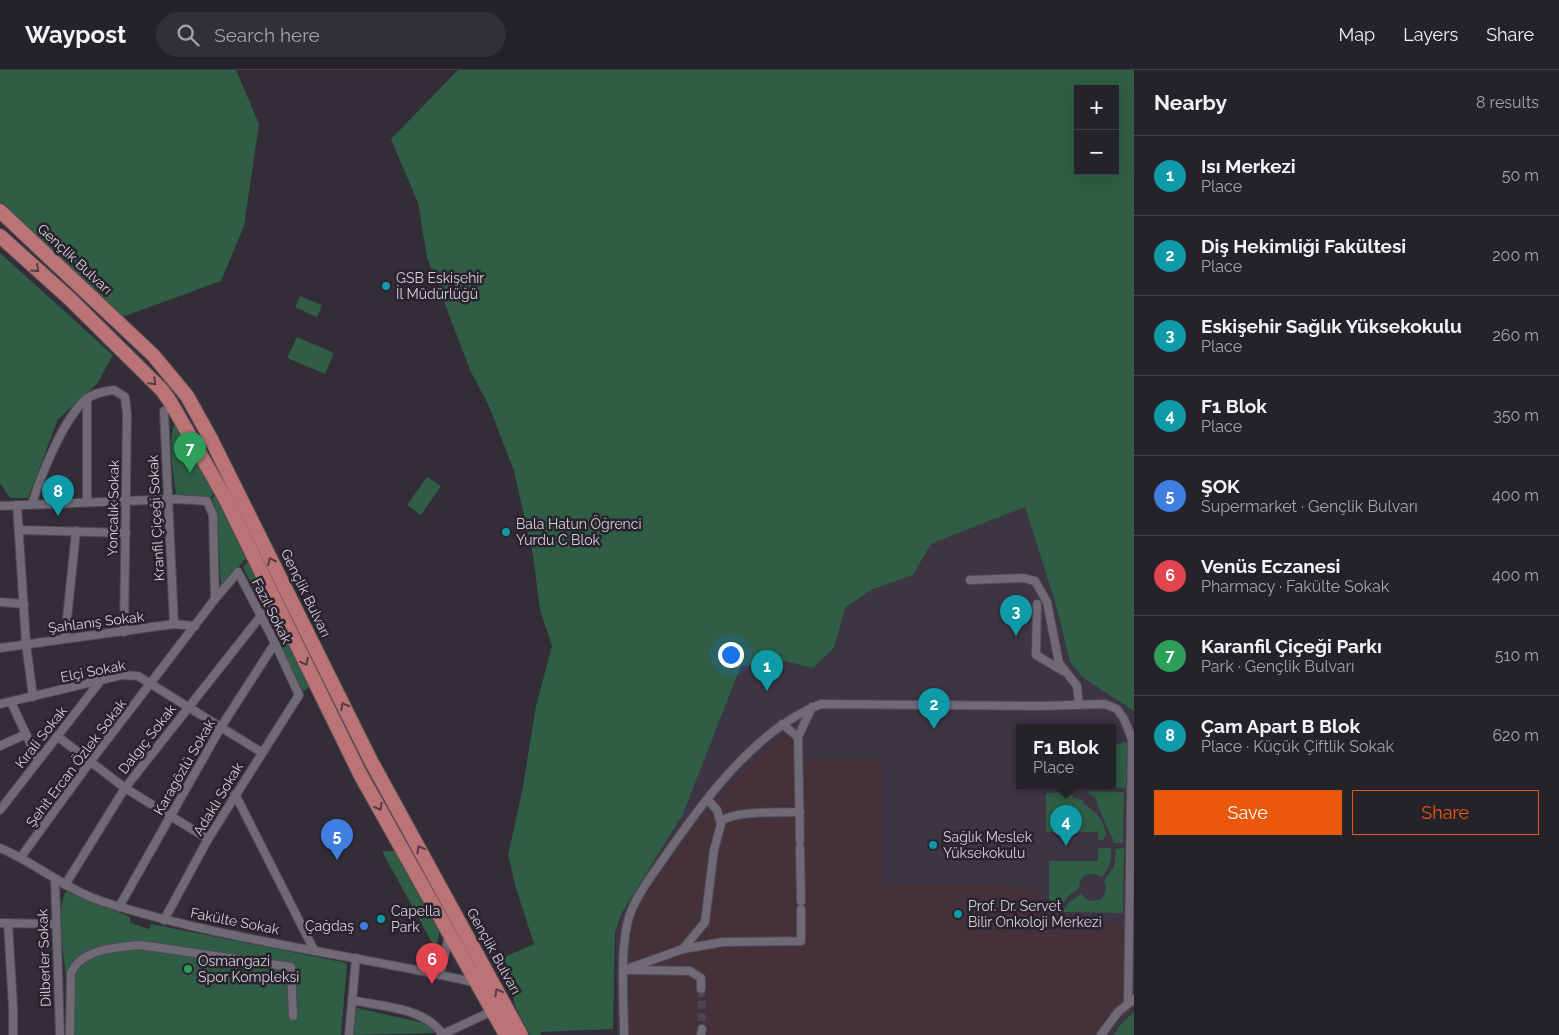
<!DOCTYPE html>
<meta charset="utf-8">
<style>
body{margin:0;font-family:Raleway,sans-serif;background:#322f36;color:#f1f3f6}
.controls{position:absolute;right:15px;top:15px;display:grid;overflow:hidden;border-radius:0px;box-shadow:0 5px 20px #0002}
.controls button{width:45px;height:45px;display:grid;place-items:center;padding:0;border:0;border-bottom:1px solid #423f47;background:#26222a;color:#f1f3f6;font:25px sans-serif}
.you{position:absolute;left:730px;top:584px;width:18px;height:18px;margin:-12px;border:4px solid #fff;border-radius:50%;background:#1a73e8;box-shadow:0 0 0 8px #1a73e833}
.badge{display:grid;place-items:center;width:32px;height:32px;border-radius:50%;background:#ea580c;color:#fff;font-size:16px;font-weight:700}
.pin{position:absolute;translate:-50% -41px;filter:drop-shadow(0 1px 2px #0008)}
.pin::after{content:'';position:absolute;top:26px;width:18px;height:15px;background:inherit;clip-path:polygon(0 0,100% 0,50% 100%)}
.popup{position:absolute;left:1016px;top:654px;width:100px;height:65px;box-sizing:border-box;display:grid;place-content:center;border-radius:0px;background:#26222a;filter:drop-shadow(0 1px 4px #0005);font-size:16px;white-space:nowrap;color:#a4a4a8}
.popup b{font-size:19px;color:#f1f3f6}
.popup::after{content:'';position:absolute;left:50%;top:100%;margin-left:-10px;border:10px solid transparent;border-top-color:#26222a}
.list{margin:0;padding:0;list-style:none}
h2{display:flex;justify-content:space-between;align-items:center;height:65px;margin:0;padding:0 20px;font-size:21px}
h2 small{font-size:16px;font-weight:400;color:#a4a4a8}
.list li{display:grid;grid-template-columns:32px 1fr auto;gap:15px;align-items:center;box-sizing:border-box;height:80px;padding:0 20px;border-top:1px solid #423f47}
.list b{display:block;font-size:19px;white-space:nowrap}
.list p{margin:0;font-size:16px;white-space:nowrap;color:#a4a4a8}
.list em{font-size:16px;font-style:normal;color:#a4a4a8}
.actions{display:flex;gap:10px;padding:15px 20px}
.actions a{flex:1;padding:11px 0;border:1px solid #ea580c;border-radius:0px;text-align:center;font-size:18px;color:#ea580c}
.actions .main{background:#ea580c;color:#fff}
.icon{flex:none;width:28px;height:28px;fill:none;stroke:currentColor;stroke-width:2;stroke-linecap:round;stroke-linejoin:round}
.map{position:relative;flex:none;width:1134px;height:965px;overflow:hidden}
header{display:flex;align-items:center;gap:30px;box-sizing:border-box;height:70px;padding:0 25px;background:#26222a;border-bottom:1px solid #423f47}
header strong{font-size:24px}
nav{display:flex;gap:28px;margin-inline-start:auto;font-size:18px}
.search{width:350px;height:45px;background:#322f36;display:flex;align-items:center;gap:12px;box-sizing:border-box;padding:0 18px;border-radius:28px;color:#a4a4a8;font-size:19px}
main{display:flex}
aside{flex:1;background:#26222a}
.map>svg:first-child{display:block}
.built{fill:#3d3444;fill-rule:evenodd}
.industrial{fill:#44313a}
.green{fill:#2f5d45;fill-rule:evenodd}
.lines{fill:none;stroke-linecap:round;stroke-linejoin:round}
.street-tunnel{stroke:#4b4550;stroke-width:8;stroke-dasharray:8 4;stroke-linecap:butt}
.street-casing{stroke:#4f4953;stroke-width:10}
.highway-casing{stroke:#4f4953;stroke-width:16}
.street{stroke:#706976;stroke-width:8}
.highway{stroke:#bb7376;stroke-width:14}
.oneway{stroke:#553b44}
.culture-dot{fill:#0f9aa8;stroke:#29232e;stroke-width:2}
.shop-dot{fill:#3f7fe0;stroke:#29232e;stroke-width:2}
.leisure-dot{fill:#2e9e5b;stroke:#29232e;stroke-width:2}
.labels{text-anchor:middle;stroke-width:5;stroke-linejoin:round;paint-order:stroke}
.street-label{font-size:14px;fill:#d4d0d7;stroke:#29232e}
.poi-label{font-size:14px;fill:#d4d0d7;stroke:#29232e;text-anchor:start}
</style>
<header>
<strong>Waypost</strong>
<div class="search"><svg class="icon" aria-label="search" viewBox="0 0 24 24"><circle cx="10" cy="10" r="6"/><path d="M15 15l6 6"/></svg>Search here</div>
<nav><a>Map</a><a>Layers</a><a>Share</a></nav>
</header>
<main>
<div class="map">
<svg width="1134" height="965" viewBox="0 0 1134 965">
<rect width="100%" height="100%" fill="#332d38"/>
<path class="built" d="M1025,437L1056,535L1070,592L1082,607L1134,641V965H617L616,863L623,843L683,744L741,596L784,591L813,598L834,578L844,538L871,520L913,505L931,474ZM1020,657H1112V715H1020Z"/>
<path class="industrial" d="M802,658V690H883V816H994L1040,819V851L1123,854V928L1093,965H630L632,850L646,823L702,745L747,695L788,660Z"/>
<g class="green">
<path d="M0,0H236L259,54L244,156L221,211L122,247L0,133Z"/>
<path d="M458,0H1134V641L1082,607L1070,592L1056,535L1025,437L931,474L913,505L871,520L845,538L834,578L813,598L784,591L741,596L683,744L622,843L615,863L613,959L540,962L541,965H530L515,936L511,905L491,893L534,874L516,818L508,785L522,722L536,636L552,576L540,540L533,485L514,401L489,336L470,300L427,187L418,133L391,69ZM1078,19H1115V101H1078Z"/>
<path d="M0,183L113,285L97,314L58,349L28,428H10L0,413Z"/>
<path d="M300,226L322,235L317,247L295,237Z"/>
<path d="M297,267L334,283L325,304L287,288Z"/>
<path d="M177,349L215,422L211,427L176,424C174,405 166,365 177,349Z"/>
<path d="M427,407L441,416L421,445L407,435Z"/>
<path d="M216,424L247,487L221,518L217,442L212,428Z"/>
<path d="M249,491L269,531L263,536L243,497Z"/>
<path d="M274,542L311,616L303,621L267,549Z"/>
<path d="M1127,672L1126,718L1094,717L1095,715H1112V679L1117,674Z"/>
<path d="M1089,721L1124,722L1123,773H1115C1112,769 1096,732 1095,727L1088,723Z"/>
<path d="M1070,722L1074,728L1083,730V733C1096,743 1103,747 1106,765L1103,770H1098V762H1046V723Z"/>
<path d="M1098,778H1111C1112,789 1110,798 1102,807L1095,804L1085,805L1080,811L1079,819L1069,825L1058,842L1049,841V791H1098Z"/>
<path d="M1124,778L1123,843L1062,842L1069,832L1081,824L1089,831L1102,829L1106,819L1104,810L1114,797L1116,779Z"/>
<path d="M382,781H398L440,858L436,880Z"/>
<path d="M66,821L130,847V853L149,859L151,854L347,893L341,965H66C66,948 66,931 66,914C66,889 54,844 66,821Z"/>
<path d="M357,938L424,953L432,957L434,963L353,965Z"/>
<path d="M1134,942V965H1114L1120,955Z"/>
</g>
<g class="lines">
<path class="street-tunnel" d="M701,919L702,959"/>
<defs>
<g id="street">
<path d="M87,328V432"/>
<path d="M164,341L174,554"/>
<path d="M32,434C41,405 63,350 85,330C94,323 104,321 114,320L125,327L127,344L124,562"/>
<path d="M17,435L26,573L33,627"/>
<path d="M0,436L176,429L207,431L213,445L215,529L90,692L21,787"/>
<path d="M19,460L126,463"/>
<path d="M970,510L1023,508L1035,511L1047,532L1059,593L1077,616L1079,635"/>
<path d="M0,532L24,534"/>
<path d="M1037,534L1036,585L1063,601"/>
<path d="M65,568L76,461"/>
<path d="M0,578L174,554L195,556"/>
<path d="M11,632L38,690"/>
<path d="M0,634L122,605L138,606L261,682"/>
<path d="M782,654L798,667L800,771"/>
<path d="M57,666L125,718L208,769"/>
<path d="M798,667L812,637"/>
<path d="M0,676L26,664"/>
<path d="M235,724L314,880"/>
<path d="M0,740L101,610"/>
<path d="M721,751C737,740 780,743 800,742"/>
<path d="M0,778C36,793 66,820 104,832C225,871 354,884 477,913"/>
<path d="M800,778L801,831"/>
<path d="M55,809L60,965"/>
<path d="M65,815L125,718L260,547L277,534"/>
<path d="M119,837L221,657L275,573"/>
<path d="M164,850L208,769L299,625L275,573L238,502L215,529"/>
<path d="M0,853L55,854"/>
<path d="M8,853L13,937V965"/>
<path d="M683,879L705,852L714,780L721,754L717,740L708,730"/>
<path d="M624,900L683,879L723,872L801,871V839"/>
<path d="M629,900L690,901L701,908V919"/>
<path d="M440,905L449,865"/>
<path d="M352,930C382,937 425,937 443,965"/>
<path d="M70,965L71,903C81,879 117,877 140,875L291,897L293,946"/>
<path d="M349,965L356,888"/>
<path d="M441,965L486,944"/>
<path d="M624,965C624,931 619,875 630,844C638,823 653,804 666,785C704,730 757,658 821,634L1039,636L1105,634L1117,639L1124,649L1132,669L1128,932"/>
<path d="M701,965L702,959"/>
<path d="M1101,965L1118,942L1134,929"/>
</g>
<g id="highway">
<path d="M0,141L153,285L187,326L212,371L371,691L521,965"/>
<path d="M0,166L70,229L162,320L171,333L224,426L360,704L506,965"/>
</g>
</defs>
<use href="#street" class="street-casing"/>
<use href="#highway" class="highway-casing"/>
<use href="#street" class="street"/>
<use href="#highway" class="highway"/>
</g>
<defs><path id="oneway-chevron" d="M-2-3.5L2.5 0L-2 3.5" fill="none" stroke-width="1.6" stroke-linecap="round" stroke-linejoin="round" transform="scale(1.25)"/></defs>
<g class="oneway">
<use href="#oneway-chevron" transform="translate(36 199) rotate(42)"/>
<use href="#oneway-chevron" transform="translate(153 312) rotate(45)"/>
<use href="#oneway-chevron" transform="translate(271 491) rotate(-116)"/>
<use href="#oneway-chevron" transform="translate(305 592) rotate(64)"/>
<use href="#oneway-chevron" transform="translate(344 636) rotate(-117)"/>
<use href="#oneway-chevron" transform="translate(379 737) rotate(61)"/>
<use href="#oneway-chevron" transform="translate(420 779) rotate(-119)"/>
<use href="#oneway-chevron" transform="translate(498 922) rotate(-119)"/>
</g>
<g class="culture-dot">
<circle cx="386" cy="216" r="5"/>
<circle cx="506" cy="462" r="5"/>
<circle cx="933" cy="775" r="5"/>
<circle cx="958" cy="844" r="5"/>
<circle cx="381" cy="849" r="5"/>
</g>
<circle class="shop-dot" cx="364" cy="856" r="5"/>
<circle class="leisure-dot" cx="188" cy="899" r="5"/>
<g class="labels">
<g class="street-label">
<text transform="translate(75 189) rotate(43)" y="5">Gençlik Bulvarı</text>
<text transform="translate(113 438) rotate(-89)" y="5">Yoncalık Sokak</text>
<text transform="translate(156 448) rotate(-93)" y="5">Kranfil Çiçeği Sokak</text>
<text transform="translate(306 523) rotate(64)" y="5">Gençlik Bulvarı</text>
<text transform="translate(272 541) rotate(63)" y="5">Fazıl Sokak</text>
<text transform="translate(96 552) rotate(-7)" y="5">Şahlanış Sokak</text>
<text transform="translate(93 601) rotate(-11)" y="5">Elçi Sokak</text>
<text transform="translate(41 667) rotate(-52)" y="5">Kırali Sokak</text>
<text transform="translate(147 669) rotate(-52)" y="5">Dalgıç Sokak</text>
<text transform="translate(76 693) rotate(-53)" y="5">Şehit Ercan Özlek Sokak</text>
<text transform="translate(184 697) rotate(-60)" y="5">Karagözlü Sokak</text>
<text transform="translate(218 729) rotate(-59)" y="5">Adaklı Sokak</text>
<text transform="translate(235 851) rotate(11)" y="5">Fakülte Sokak</text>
<text transform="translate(494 881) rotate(61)" y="5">Gençlik Bulvarı</text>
<text transform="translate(44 888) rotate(-92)" y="5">Dilberler Sokak</text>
</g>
<g class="poi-label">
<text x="396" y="213">GSB Eskişehir<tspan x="396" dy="16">İl Müdürlüğü</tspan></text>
<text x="516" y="459">Bala Hatun Öğrenci<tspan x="516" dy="16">Yurdu C Blok</tspan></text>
<text x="943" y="772">Sağlık Meslek<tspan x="943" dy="16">Yüksekokulu</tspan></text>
<text x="968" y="841">Prof. Dr. Servet<tspan x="968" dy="16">Bilir Onkoloji Merkezi</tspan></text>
<text x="391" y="846">Capella<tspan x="391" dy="16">Park</tspan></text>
<text x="354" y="861" text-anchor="end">Çağdaş</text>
<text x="198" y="896">Osmangazi<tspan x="198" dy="16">Spor Kompleksi</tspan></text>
</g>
</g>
</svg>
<div class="controls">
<button>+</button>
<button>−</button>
</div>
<div class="you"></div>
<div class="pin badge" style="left:767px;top:621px;background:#0f9aa8">1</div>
<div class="pin badge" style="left:934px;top:659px;background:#0f9aa8">2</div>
<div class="pin badge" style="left:1016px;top:566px;background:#0f9aa8">3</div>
<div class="pin badge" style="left:1066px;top:776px;background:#0f9aa8">4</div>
<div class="popup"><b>F1 Blok</b>Place</div>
<div class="pin badge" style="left:337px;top:790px;background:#3f7fe0">5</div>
<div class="pin badge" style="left:432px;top:914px;background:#e0444e">6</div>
<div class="pin badge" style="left:190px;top:403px;background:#2e9e5b">7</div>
<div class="pin badge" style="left:58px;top:446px;background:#0f9aa8">8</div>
</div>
<aside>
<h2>Nearby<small>8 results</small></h2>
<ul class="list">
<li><span class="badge" style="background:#0f9aa8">1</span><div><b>Isı Merkezi</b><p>Place</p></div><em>50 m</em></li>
<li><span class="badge" style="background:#0f9aa8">2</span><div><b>Diş Hekimliği Fakültesi</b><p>Place</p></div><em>200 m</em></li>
<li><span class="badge" style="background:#0f9aa8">3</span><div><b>Eskişehir Sağlık Yüksekokulu</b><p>Place</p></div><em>260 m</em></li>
<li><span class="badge" style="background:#0f9aa8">4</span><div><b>F1 Blok</b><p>Place</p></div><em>350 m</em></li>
<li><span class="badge" style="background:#3f7fe0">5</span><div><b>ŞOK</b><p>Supermarket · Gençlik Bulvarı</p></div><em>400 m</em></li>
<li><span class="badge" style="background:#e0444e">6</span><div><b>Venüs Eczanesi</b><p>Pharmacy · Fakülte Sokak</p></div><em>400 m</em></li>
<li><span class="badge" style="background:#2e9e5b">7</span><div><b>Karanfil Çiçeği Parkı</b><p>Park · Gençlik Bulvarı</p></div><em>510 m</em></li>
<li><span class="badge" style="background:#0f9aa8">8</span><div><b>Çam Apart B Blok</b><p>Place · Küçük Çiftlik Sokak</p></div><em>620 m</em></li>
</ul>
<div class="actions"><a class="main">Save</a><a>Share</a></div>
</aside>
</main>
